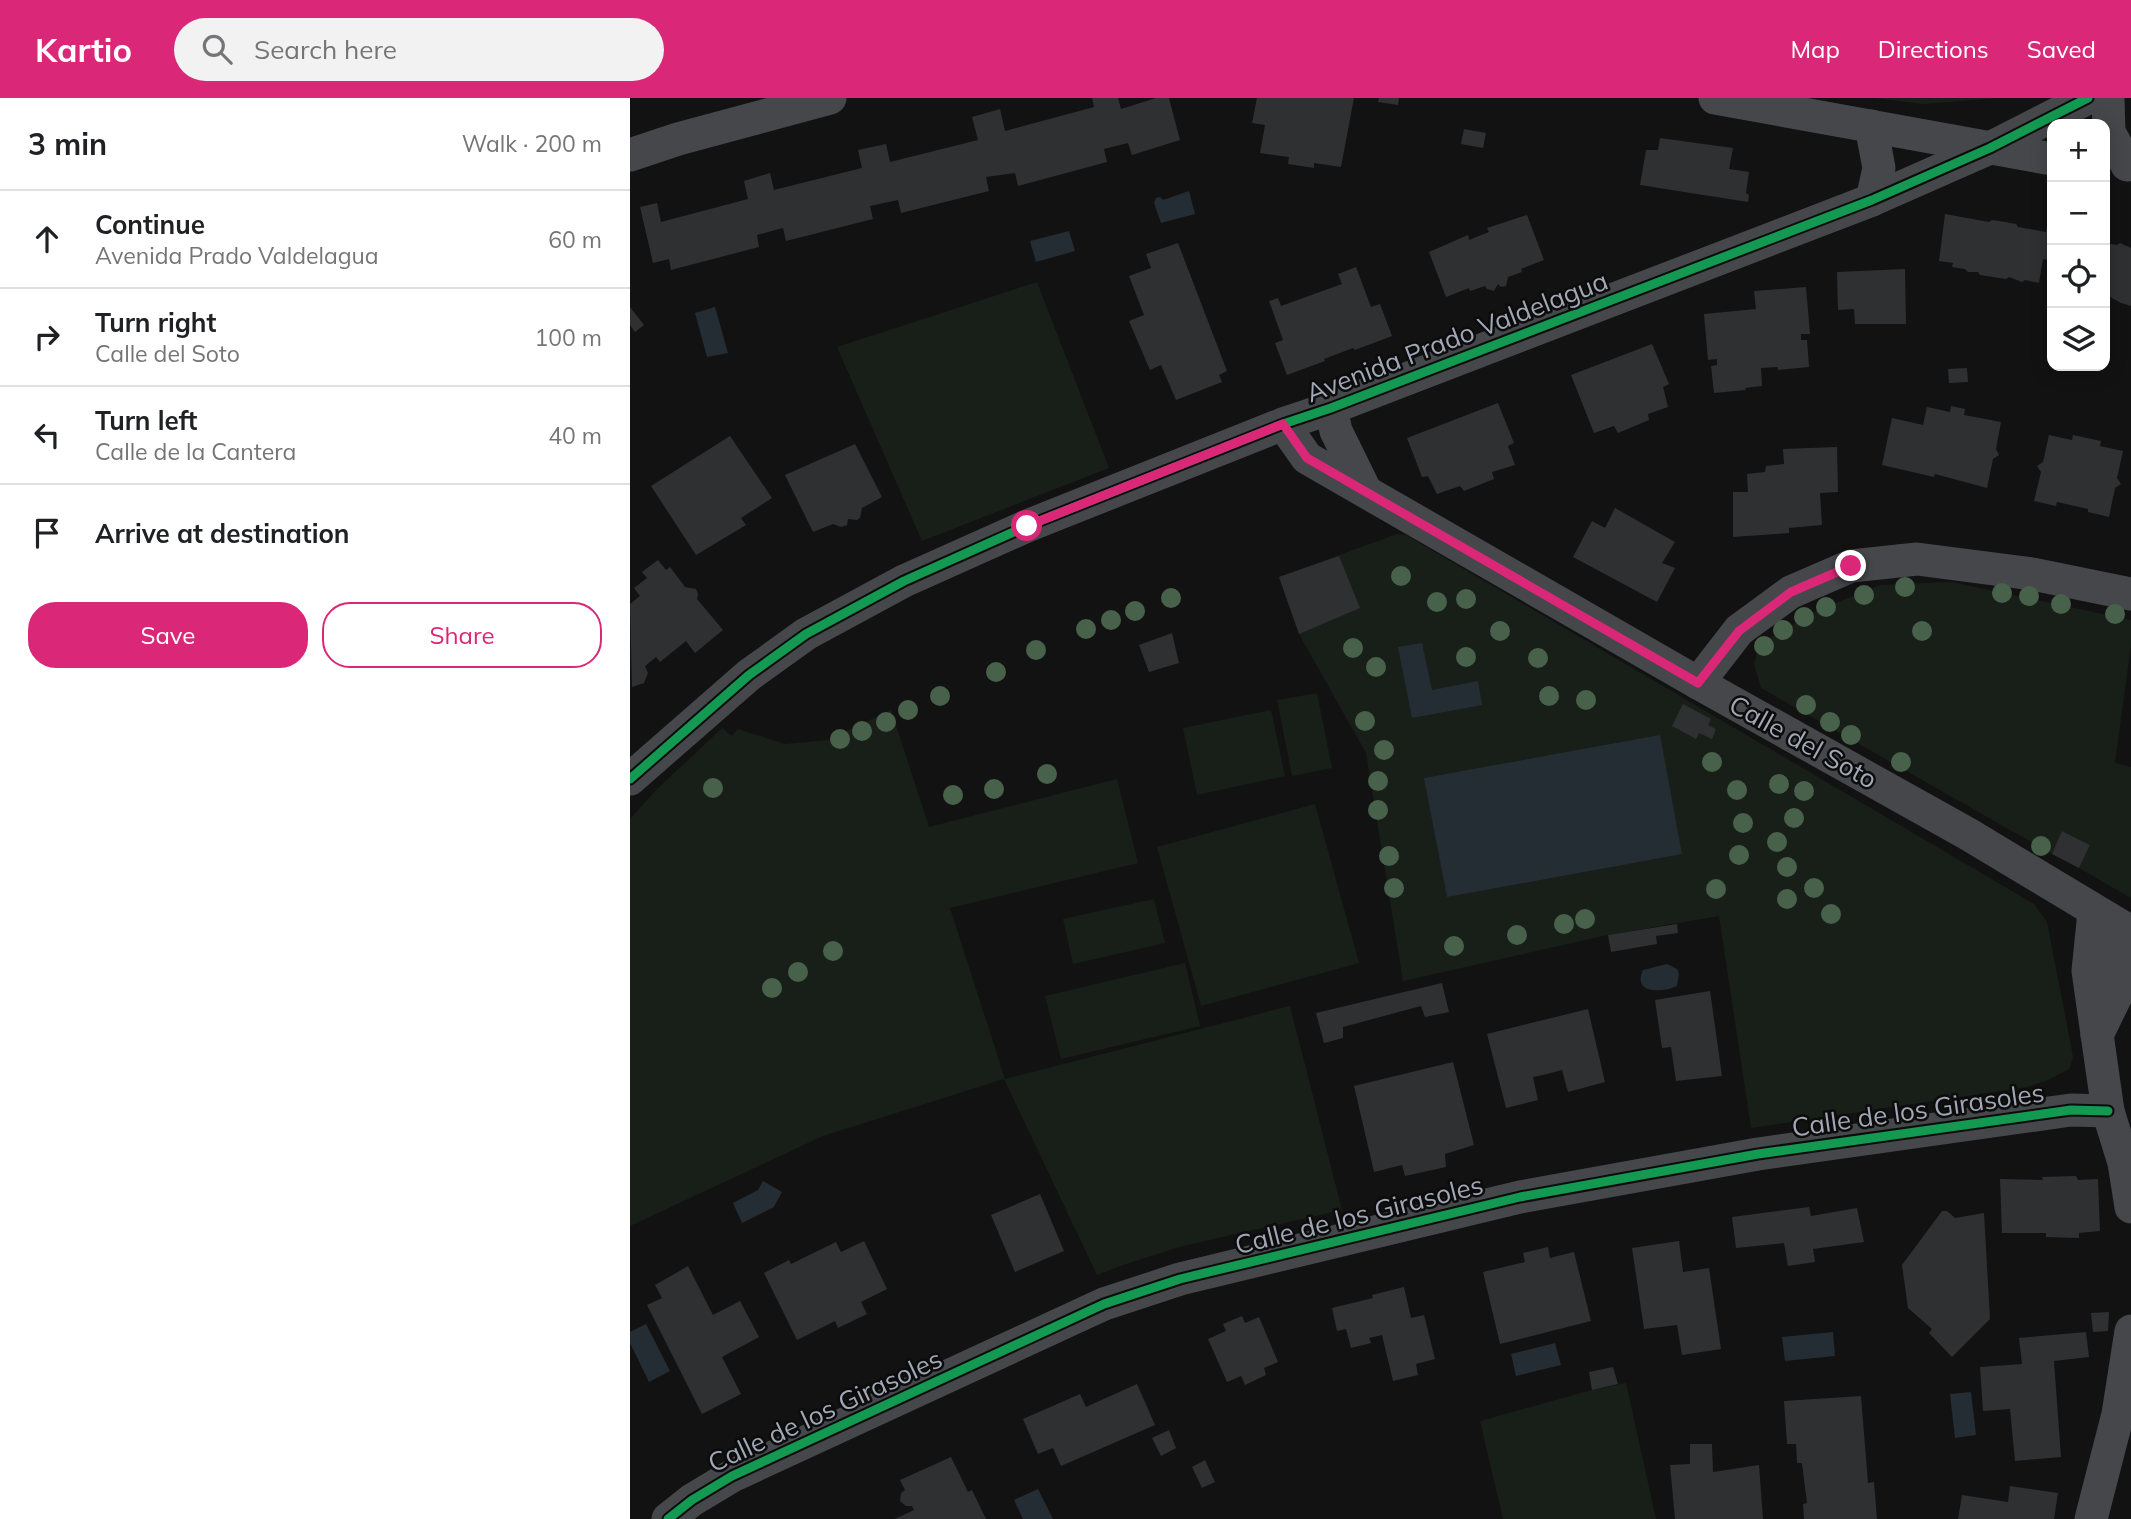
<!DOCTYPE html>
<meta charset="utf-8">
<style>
body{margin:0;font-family:Mulish,sans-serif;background:#f2f2f2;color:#202124}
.controls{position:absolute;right:21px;top:21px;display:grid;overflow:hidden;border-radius:14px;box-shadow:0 4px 18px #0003}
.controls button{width:63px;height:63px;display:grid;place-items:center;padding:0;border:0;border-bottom:2px solid #e0e0e0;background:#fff;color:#202124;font:35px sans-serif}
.stop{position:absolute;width:21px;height:21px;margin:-16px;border:5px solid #db2777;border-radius:50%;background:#fff}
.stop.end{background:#db2777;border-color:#fff;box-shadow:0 2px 7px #0008}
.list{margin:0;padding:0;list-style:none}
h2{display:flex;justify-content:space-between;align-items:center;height:91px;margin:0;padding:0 28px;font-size:30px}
h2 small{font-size:23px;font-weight:400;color:#757577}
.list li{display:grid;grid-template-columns:46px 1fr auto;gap:21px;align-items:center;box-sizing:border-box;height:98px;padding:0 28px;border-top:2px solid #e0e0e0}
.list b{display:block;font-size:26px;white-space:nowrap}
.list p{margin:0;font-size:23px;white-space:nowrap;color:#757577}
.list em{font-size:23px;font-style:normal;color:#757577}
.actions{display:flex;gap:14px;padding:21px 28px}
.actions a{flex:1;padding:16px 0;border:2px solid #db2777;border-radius:28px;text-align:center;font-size:24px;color:#db2777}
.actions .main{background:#db2777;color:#fff}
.icon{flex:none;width:38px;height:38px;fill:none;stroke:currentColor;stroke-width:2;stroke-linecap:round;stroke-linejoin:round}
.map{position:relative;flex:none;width:1501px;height:1421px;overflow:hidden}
header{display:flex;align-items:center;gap:42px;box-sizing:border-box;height:98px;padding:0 35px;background:#db2777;color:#fff}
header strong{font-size:33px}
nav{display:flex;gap:38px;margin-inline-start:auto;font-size:24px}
.search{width:490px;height:63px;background:#f2f2f2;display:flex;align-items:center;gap:18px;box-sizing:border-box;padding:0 24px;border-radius:38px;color:#757577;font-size:26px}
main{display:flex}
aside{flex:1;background:#fff}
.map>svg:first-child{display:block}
.green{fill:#181f19}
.water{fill:#242d34}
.building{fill:#2f3032}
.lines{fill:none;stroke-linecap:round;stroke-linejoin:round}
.street{stroke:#45474b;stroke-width:33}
.cycleway-casing{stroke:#0c0c0d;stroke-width:13}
.cycleway{stroke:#139951;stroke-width:9}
.tree{fill:#48614a}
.route{stroke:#db2777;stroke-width:9}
.labels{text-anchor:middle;stroke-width:5;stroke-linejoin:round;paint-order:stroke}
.street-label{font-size:26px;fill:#a1a7b5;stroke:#0c0c0d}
</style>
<header>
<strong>Kartio</strong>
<div class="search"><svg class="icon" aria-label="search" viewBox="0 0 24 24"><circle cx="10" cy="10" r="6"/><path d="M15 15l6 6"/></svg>Search here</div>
<nav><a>Map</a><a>Directions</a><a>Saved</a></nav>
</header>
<main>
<aside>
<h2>3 min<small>Walk · 200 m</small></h2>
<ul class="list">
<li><svg class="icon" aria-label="ahead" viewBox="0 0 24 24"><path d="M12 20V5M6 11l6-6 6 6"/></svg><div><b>Continue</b><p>Avenida Prado Valdelagua</p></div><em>60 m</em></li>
<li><svg class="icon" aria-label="right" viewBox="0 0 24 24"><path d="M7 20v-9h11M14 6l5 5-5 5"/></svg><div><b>Turn right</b><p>Calle del Soto</p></div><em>100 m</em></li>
<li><svg class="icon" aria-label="left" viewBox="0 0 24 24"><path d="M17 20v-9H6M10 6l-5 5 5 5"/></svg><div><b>Turn left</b><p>Calle de la Cantera</p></div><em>40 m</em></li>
<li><svg class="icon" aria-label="arrive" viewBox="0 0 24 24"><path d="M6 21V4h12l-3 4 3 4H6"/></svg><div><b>Arrive at destination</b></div></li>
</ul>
<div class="actions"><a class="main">Save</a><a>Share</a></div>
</aside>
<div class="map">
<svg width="1501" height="1421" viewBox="0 0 1501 1421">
<rect width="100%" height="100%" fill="#121212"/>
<g class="green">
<path d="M1244,0H1368L1294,6Z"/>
<path d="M407,184L479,370L292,443L207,249Z"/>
<path d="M767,436L776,437L1404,806L1417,824L1441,948L1443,959L1439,971L1418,982L1397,989L1121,1030L1089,818L978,837L773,883L736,655L669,536L649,479Z"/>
<path d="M1321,484L1501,522V547L1485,665L1501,669V800L1449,770L1460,747L1433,733L1422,756L1131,590L1124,566L1130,546L1182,515L1250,487Z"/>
<path d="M687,595L702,670L662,678L647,602Z"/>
<path d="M261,612L299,729L487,681L508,765L320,810L375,981L660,908L712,1112L553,1148L496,1166L467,1177L374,981L193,1038L0,1128V721L26,692L92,630L102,638L108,631L155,646L198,642Z"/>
<path d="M641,612L655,678L567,697L553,630Z"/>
<path d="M685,706L729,865L571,908L527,749Z"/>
<path d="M524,801L535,845L443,866L433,821Z"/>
<path d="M555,865L570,928L431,961L415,898Z"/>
<path d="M996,1285L1026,1421H873L850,1323L962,1292Z"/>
</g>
<g class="water">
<path d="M559,93L565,116L531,125L524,105L526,100L530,99L533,102Z"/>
<path d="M439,133L445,153L406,164L400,143Z"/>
<path d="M85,209L98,255L77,259L65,215Z"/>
<path d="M792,545L802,592L848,583L852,607L782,620L768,549Z"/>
<path d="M1030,637L1052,756L817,799L794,680Z"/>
<path d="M1037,866L1047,871L1049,876L1047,888C1032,895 1002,896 1013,872Z"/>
<path d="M133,1083L152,1094L144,1109L112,1125L103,1105L128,1092Z"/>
<path d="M16,1226L40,1273L19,1284L0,1245V1234Z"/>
<path d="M1203,1234L1205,1258L1155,1263L1152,1239Z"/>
<path d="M925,1245L931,1267L886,1278L881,1256Z"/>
<path d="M1341,1294L1346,1337L1325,1340L1320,1296Z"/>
<path d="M408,1391L423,1421H393L384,1402Z"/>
</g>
<g class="building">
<path d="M462,0H488L491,11L526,0H539L550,42L502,57L498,45L474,51L477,64L388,88L385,75L356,79L359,93L271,115L268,102L240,108L243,121L156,143L153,130L138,134L127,137L129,149L41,172L39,161L23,165L10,109L27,105L31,124L118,101L114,83L140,75L144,92L232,70L228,52L256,46L260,64L348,42L342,19L370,11L375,33L464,9Z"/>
<path d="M627,0H724L711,69L684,65V70L658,66L659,59L630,55L635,27L622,25Z"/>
<path d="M749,0H769L768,7L748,4Z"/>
<path d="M834,31L856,35L853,50L831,46Z"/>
<path d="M1030,40L1103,50L1099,71L1119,74L1116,95L1119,97L1118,104L1010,87L1016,52H1028Z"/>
<path d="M1421,110L1422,163L1413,161L1409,185L1395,182L1392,184L1379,179L1376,181L1350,177L1348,174H1338L1335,171L1322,169L1323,165L1309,163L1315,116L1359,124L1362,122L1375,124L1386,126L1388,129L1416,134Z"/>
<path d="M897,117L914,162L891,171L892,174L878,179L876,188L871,189L868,186L864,193L857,191L855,188L840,193L839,190L816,199L799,154L838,137L839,142L859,134L857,130Z"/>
<path d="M548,145L597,273L589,277L592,284L546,302L531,267L520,272L499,223L514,217L499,178L521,170L516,156Z"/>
<path d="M1475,145L1487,147L1490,145L1501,150V208L1491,205L1475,196Z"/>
<path d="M726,169L741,209L750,206L762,238L725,252L723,250L694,261L695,263L657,277L645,245L653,242L639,203L648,200L651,208L712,186L708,176Z"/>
<path d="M1275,171L1276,226H1225L1224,211L1208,212L1207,174Z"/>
<path d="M1176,189L1180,236H1171V242H1177L1179,269L1148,272V269L1131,270L1132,288L1115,290L1116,292L1084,295L1081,268L1087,267V261L1078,262L1074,216L1126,211L1124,193Z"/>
<path d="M0,209L14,227L5,234L0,227Z"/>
<path d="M1022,246L1039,286L1033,289L1038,309L1018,316L1019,322L988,335L984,328L964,335L941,277Z"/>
<path d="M1337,270L1338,284L1319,285L1318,271Z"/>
<path d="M868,305L884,345L878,348L885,367L862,374L864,381L834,393L830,388L807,396L798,378L792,379L777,340Z"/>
<path d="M1321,308L1335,311L1334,317L1371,324L1366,351L1369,357L1363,361L1357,390L1305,376L1304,379L1252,367L1262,320L1293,327L1297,309L1320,314Z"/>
<path d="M1419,337L1442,342L1443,337L1471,343L1470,348L1493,353L1487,380L1491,386L1485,390L1479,419L1458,414V411L1427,404L1426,408L1404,403L1411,374L1407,368L1413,364Z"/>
<path d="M100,338L142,400L111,420L116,427L66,457L21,388Z"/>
<path d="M225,346L252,399L232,410L230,420L227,422L218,421L217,427L211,429L203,426L183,434L155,377Z"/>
<path d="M1207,349L1208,394L1190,395L1192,427L1159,430V435L1103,439V394H1118L1117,376L1135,374L1136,368L1154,366L1153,351Z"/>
<path d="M985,410L1045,444L1032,465L1045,470L1027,504L943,459L962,423L975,430Z"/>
<path d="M709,458L730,510L669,536L649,479Z"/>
<path d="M28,462L36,472L40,469L55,489L66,491L68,496L67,501L93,532L65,555L56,543L30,564L26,559L15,568L18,575L14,585L2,589L0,506L10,498L4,490L17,480L12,474Z"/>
<path d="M542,535L549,565L519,574L509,547Z"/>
<path d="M1053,606L1081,621L1078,627L1086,631L1082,641L1069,635L1066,641L1042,628Z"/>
<path d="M1432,733L1460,747L1449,770L1422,756Z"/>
<path d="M1047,826L1048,835L1026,838L1027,846L981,854L978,837Z"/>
<path d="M812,885L819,914L795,919L791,908L713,929V940L694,945L686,915Z"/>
<path d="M1080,893L1092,978L1046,983L1041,949L1032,950L1025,902Z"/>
<path d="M958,911L975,984L938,994L932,972L917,976L903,979L908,1002L876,1010L857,936Z"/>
<path d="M823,964L844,1047L815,1056L816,1069L775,1078L772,1067L744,1074L724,988Z"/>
<path d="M1446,1078L1448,1082L1468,1081L1470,1133L1449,1135V1140L1416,1139V1135H1372L1370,1081L1413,1082L1412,1079Z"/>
<path d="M410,1096L434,1153L385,1174L361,1117Z"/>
<path d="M1179,1109L1181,1118L1227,1110L1234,1144L1183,1151L1185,1164L1158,1168L1154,1145L1106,1150L1102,1119Z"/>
<path d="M1312,1113H1317L1325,1120L1354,1115L1360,1221L1322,1259L1299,1235L1302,1231L1278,1210L1272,1167Z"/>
<path d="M234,1143L257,1191L231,1204L237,1216L208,1230L205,1223L167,1242L134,1175L159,1162L161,1166L206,1144L211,1154Z"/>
<path d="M1049,1143L1053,1174L1079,1170L1091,1251L1052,1257L1047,1227L1014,1231L1002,1150Z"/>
<path d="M918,1149L920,1160L944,1154L961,1223L870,1246L853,1174L895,1164L893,1155Z"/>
<path d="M58,1168L83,1217L110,1203L129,1239L92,1259L111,1296L72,1316L17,1207L32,1200L25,1187Z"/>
<path d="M774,1189L781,1220L794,1217L805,1261L786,1266L788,1277L763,1283L752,1237L739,1240L741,1245L721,1250L716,1231L707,1233L702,1210L743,1200L742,1197Z"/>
<path d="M1479,1214L1478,1233L1463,1234L1461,1215Z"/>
<path d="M612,1218L615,1225L629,1219L648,1264L634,1270L636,1277L615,1287L611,1278L597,1284L578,1241L596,1233L593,1226Z"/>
<path d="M1456,1234L1459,1259L1424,1263L1431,1359L1385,1363L1380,1311L1353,1313L1350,1269L1392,1266L1389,1240Z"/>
<path d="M983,1269L988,1286L962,1292L959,1274Z"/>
<path d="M507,1286L525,1327L431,1368L423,1350L408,1356L393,1321L450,1296L456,1309Z"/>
<path d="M1231,1298L1238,1385L1244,1384L1247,1421H1174L1173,1406L1177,1405L1172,1365H1167L1166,1346H1157L1154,1303Z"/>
<path d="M539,1332L546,1350L531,1358L522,1340Z"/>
<path d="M1060,1346H1082L1083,1374L1129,1367L1133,1421H1045L1040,1367L1060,1366Z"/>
<path d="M321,1359L338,1394L342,1392L356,1421H265L284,1412L282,1408H276L270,1403L271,1395L275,1392L270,1382Z"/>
<path d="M575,1362L585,1384L572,1390L562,1369Z"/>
<path d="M1380,1388L1428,1395L1424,1421H1328L1332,1397L1378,1404Z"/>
</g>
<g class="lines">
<g class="street">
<path d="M1085,0L1422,61"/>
<path d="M1478,0L1479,34L1497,67"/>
<path d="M1241,28L1249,70L1242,102"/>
<path d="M0,57L48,41L200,0"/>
<path d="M701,310L706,333L735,392"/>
<path d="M653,326L677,360L1068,585L1338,736L1501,834"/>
<path d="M1068,585L1109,532L1161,494L1221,468L1287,461L1402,476L1501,496"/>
<path d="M0,681L119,577L176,536L274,483L397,428L653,326L701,310L1242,102L1360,50L1458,0"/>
<path d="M1464,814L1458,873L1478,1013L1494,1065L1501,1109"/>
<path d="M1467,937L1487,896L1488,827"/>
<path d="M38,1421L62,1402L102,1378L474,1206L550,1181L890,1099L1128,1056L1441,1012L1478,1013"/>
<path d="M1461,1421L1488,1316L1501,1233"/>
</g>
<defs>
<g id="cycleway">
<path d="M0,681L119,577L176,536L274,483L397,428L653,326L701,310L1242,102L1360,50L1458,0"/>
<path d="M38,1421L62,1402L102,1378L474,1206L550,1181L890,1099L1128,1056L1441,1012L1478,1013"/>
</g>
</defs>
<use href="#cycleway" class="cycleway-casing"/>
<use href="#cycleway" class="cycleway"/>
</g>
<g class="tree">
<circle cx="771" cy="478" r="10"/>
<circle cx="1275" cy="489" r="10"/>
<circle cx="1372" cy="495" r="10"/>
<circle cx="1234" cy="497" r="10"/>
<circle cx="1399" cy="498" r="10"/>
<circle cx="541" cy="500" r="10"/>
<circle cx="836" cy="501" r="10"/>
<circle cx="807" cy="504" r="10"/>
<circle cx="1431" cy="506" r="10"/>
<circle cx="1196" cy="509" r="10"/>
<circle cx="505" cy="513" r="10"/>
<circle cx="1485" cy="516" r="10"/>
<circle cx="1174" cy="519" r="10"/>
<circle cx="481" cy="522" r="10"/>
<circle cx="456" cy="531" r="10"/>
<circle cx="1153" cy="532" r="10"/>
<circle cx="870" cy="533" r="10"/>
<circle cx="1292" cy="533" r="10"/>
<circle cx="1134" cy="548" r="10"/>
<circle cx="723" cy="550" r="10"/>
<circle cx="406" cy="552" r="10"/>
<circle cx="836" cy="559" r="10"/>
<circle cx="908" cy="560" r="10"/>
<circle cx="746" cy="569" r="10"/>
<circle cx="366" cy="574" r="10"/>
<circle cx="310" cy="598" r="10"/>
<circle cx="919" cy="598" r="10"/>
<circle cx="956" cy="602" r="10"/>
<circle cx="1176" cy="607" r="10"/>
<circle cx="278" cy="612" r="10"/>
<circle cx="735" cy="623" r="10"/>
<circle cx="256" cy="624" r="10"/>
<circle cx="1200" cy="624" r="10"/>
<circle cx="232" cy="633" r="10"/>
<circle cx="1221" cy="637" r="10"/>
<circle cx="210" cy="641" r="10"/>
<circle cx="754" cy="652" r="10"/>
<circle cx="1082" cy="664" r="10"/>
<circle cx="1271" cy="664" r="10"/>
<circle cx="417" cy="676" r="10"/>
<circle cx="748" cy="683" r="10"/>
<circle cx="1149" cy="686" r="10"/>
<circle cx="83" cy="690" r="10"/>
<circle cx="364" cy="691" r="10"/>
<circle cx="1107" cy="692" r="10"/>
<circle cx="1174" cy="693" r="10"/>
<circle cx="323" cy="697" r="10"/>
<circle cx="748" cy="712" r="10"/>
<circle cx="1164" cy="720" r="10"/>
<circle cx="1113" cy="725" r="10"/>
<circle cx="1147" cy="744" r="10"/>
<circle cx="1411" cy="748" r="10"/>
<circle cx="1109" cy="757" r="10"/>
<circle cx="759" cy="758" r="10"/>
<circle cx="1157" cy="769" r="10"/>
<circle cx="764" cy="790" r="10"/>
<circle cx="1184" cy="790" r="10"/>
<circle cx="1086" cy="791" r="10"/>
<circle cx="1157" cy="801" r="10"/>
<circle cx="1201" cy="816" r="10"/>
<circle cx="955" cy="821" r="10"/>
<circle cx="934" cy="826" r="10"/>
<circle cx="887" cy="837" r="10"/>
<circle cx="824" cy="848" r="10"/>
<circle cx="203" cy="853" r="10"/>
<circle cx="168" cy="874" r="10"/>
<circle cx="142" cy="890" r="10"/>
</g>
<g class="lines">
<path class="route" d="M397,428L653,326L677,360L1068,585L1109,533L1161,494L1221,468"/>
</g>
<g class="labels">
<g class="street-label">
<text transform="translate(827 239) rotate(-21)" y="9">Avenida Prado Valdelagua</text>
<text transform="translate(1173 644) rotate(29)" y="9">Calle del Soto</text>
<text transform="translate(1288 1012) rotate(-8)" y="9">Calle de los Girasoles</text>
<text transform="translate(729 1117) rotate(-14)" y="9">Calle de los Girasoles</text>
<text transform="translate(195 1313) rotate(-25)" y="9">Calle de los Girasoles</text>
</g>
</g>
</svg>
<div class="controls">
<button>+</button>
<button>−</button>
<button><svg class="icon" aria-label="locate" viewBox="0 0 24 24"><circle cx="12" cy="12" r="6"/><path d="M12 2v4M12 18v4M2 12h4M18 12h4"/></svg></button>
<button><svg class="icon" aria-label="layers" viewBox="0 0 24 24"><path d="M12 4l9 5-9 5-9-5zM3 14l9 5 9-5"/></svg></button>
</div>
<div class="stop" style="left:397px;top:428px"></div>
<div class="stop end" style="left:1221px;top:468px"></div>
</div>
</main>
